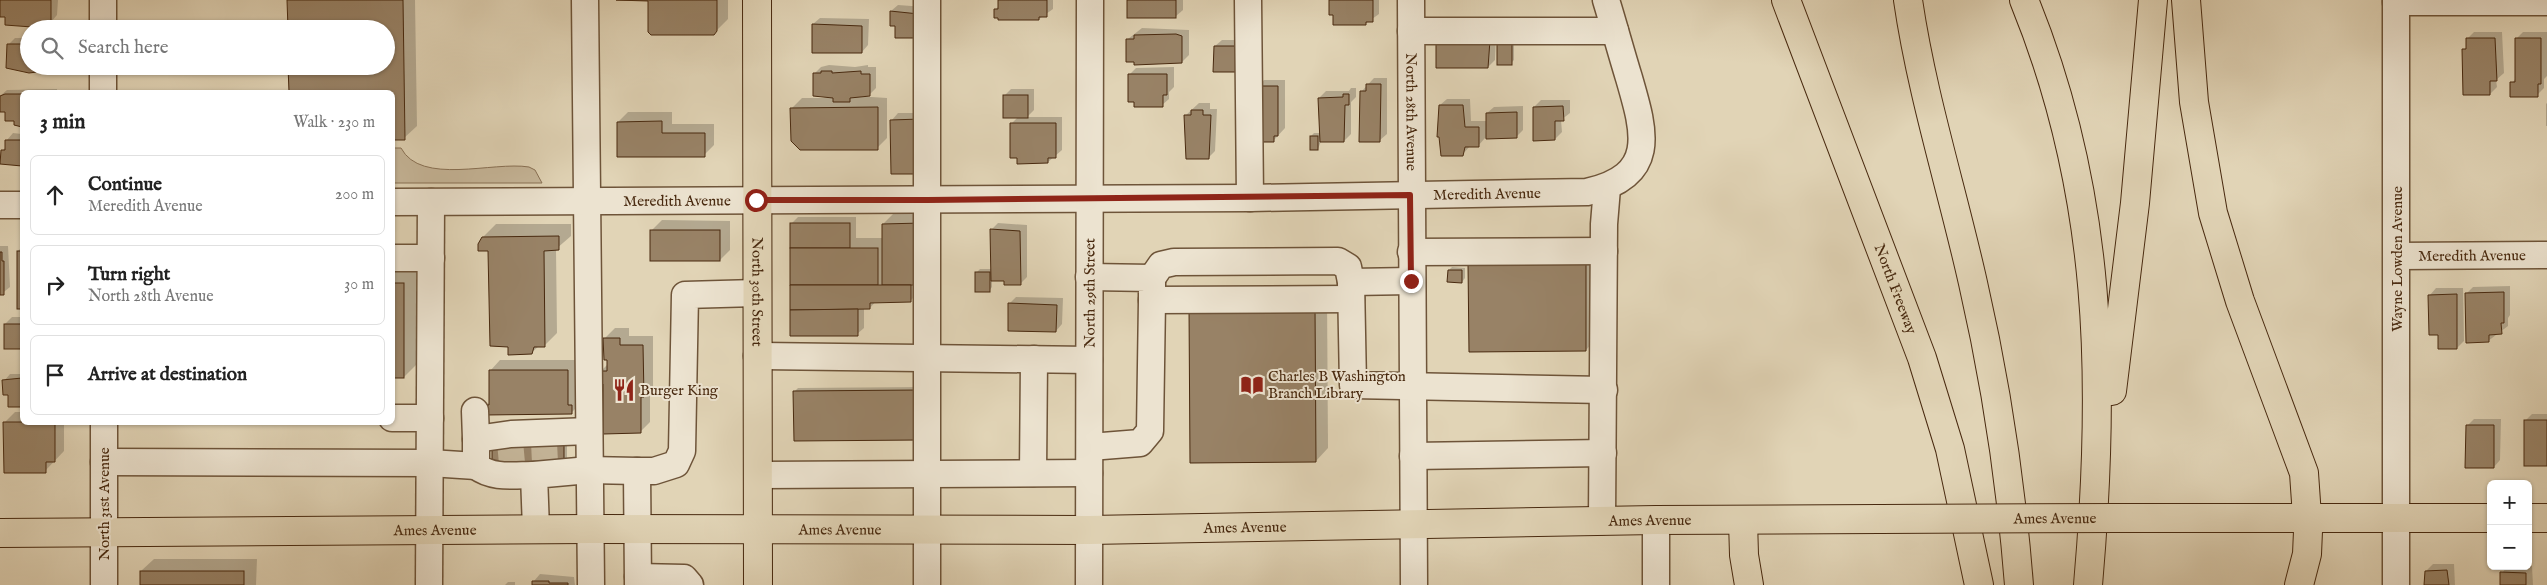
<!DOCTYPE html>
<meta charset="utf-8">
<style>
body{margin:0;font-family:"IM FELL English",serif;background:#f6f6f6;color:#222}
.controls{position:absolute;right:15px;bottom:15px;display:grid;overflow:hidden;border-radius:8px;box-shadow:0 1px 4px #0004}
.controls button{width:45px;height:45px;display:grid;place-items:center;padding:0;border:0;border-bottom:1px solid #e0e0e0;background:#fff;color:#222;font:25px sans-serif}
.stop{position:absolute;width:15px;height:15px;margin:-11px;border:4px solid #8f2418;border-radius:50%;background:#fff}
.stop.end{background:#8f2418;border-color:#fff;box-shadow:0 1px 5px #0008}
.list{margin:0;padding:0;list-style:none}
h2{display:flex;justify-content:space-between;align-items:center;height:65px;margin:0;padding:0 20px;font-size:21px}
h2 small{font-size:16px;font-weight:400;color:#767676}
.list li{display:grid;grid-template-columns:32px 1fr auto;gap:15px;align-items:center;box-sizing:border-box;height:80px;margin:0 10px 10px;padding:0 10px;border:1px solid #e0e0e0;border-radius:8px}
.list b{display:block;font-size:19px;white-space:nowrap}
.list p{margin:0;font-size:16px;white-space:nowrap;color:#767676}
.list em{font-size:16px;font-style:normal;color:#767676}
.icon{flex:none;width:28px;height:28px;fill:none;stroke:currentColor;stroke-width:2;stroke-linecap:round;stroke-linejoin:round}
.map{position:relative;flex:none;width:2547px;height:585px;overflow:hidden}
.search{position:absolute;background:#fff;box-shadow:0 1px 4px #0004;left:20px;top:20px;width:375px;height:55px;display:flex;align-items:center;gap:12px;box-sizing:border-box;padding:0 18px;border-radius:28px;color:#767676;font-size:19px}
.panel{position:absolute;background:#fff;box-shadow:0 1px 4px #0004;left:20px;top:90px;width:375px;height:335px;border-radius:8px}
.map>svg:first-child{display:block}
.grass{fill:#c7b79a;stroke:#887054}
.shadow{fill:#0003}
.building{fill:#988266;stroke:#48290f}
.lines{fill:none;stroke-linecap:round;stroke-linejoin:round}
.minor-tunnel{stroke:#c2b295;stroke-width:26;stroke-dasharray:26 13;stroke-linecap:butt}
.minor-casing{stroke:#6e5439;stroke-width:29}
.major-casing{stroke:#48290f;stroke-width:30}
.highway-casing{stroke:#48290f;stroke-width:30}
.minor{stroke:#ece3d0;stroke-width:26}
.major{stroke:#e1d4b6;stroke-width:28}
.highway{stroke:#e1d4b6;stroke-width:28}
.major-bridge-casing{stroke:#48290f;stroke-width:30;stroke-linecap:butt}
.major-bridge{stroke:#e1d4b6;stroke-width:28}
.route{stroke:#8f2418;stroke-width:6}
.labels{text-anchor:middle;stroke-width:4;stroke-linejoin:round;paint-order:stroke}
.street-label{font-size:15px;fill:#48290f;stroke:#ece3d0}
.poi-label{font-size:15px;fill:#48290f;stroke:#ece3d0;text-anchor:start}
</style>
<div class="map">
<svg width="2547" height="585" viewBox="0 0 2547 585">
<rect width="100%" height="100%" fill="#e1d4b6"/>
<filter id="stains"><feTurbulence type="fractalNoise" baseFrequency=".004" numOctaves="4"/><feColorMatrix values="0 0 0 0 .2 0 0 0 0 .09 0 0 0 0 .02 0 0 0 .5 -.17"/></filter>
<radialGradient id="worn" r=".72"><stop offset=".6" stop-color="#630" stop-opacity="0"/><stop offset="1" stop-color="#630" stop-opacity=".3"/></radialGradient>
<path class="grass" d="M392,148H401C421,186 493,161 529,167L535,170L542,183H393Z"/>
<g class="shadow">
<path d="M0,0H58L57,15L51,22L34,23L31,26H18V24L6,16H0Z"/>
<path d="M289,0H415L417,126L404,138L392,92H290V66H386V29Z"/>
<path d="M619,0H728V19L715,32L650,0Z"/>
<path d="M999,0H1053V9L1039,19L995,10L999,6Z"/>
<path d="M1128,0H1183V10L1176,16Z"/>
<path d="M1330,0H1379V14L1365,24Z"/>
<path d="M898,5L925,7L896,24L891,11Z"/>
<path d="M820,18L869,19L868,45L862,52L813,24Z"/>
<path d="M1142,28L1189,30V55L1182,62L1128,39Z"/>
<path d="M2474,32H2502L2504,73L2496,80L2497,87L2490,94L2464,50L2468,46V38Z"/>
<path d="M2523,32H2547V76L2544,79V88L2537,95L2512,83L2516,78V39Z"/>
<path d="M1496,34L1495,60L1488,67H1438Z"/>
<path d="M15,38H29V66H53L51,69H38L29,72L8,45Z"/>
<path d="M1514,39V60L1511,63H1498Z"/>
<path d="M1222,40H1244L1243,64L1215,46Z"/>
<path d="M829,65L855,67L868,65V67H876V88L869,95L856,96L887,98V138L877,148L792,108L802,98H828L814,74L821,67Z"/>
<path d="M1174,67V87L1169,92V99L1162,105L1135,101L1129,75L1136,68Z"/>
<path d="M1374,78H1387V134L1380,140L1361,92Z"/>
<path d="M1264,80H1285V128L1274,140L1257,87Z"/>
<path d="M1351,88H1356V97L1351,102V134L1344,141H1321L1318,149L1311,136L1314,133H1321L1319,98L1326,91H1349Z"/>
<path d="M57,89V92H22V125L15,124V120L6,110H0V96L7,90Z"/>
<path d="M1011,89H1034V110L1027,117H1062V150L1048,162L1011,124L1018,117L1004,96Z"/>
<path d="M1447,99H1470L1471,121H1487V113L1494,107L1523,106V130L1516,137L1485,138L1478,146H1470L1462,155H1442L1440,105Z"/>
<path d="M1541,100H1570V113L1561,120L1562,132L1555,139L1534,107Z"/>
<path d="M1199,103H1210V109H1217L1215,151L1208,158L1185,116Z"/>
<path d="M2547,103V126H2546V104Z"/>
<path d="M628,112H672V124H714V145L704,155L618,122Z"/>
<path d="M898,113H927L892,173V120Z"/>
<path d="M13,133L22,134V164L7,165L2,151L7,146V140Z"/>
<path d="M893,214H931L920,291L910,301H876L870,308H864V328L857,334L791,224L798,217H856V238H883V224Z"/>
<path d="M662,220L730,221V250L720,260L652,230Z"/>
<path d="M998,223L1027,225V277L1020,284L1005,280H992V287L989,291L977,272L980,269H992V229Z"/>
<path d="M496,224H571V236L556,249L557,333L544,346H539L531,353L509,346L490,250L483,237Z"/>
<path d="M0,246H8L10,287L0,295Z"/>
<path d="M22,247V308H18V251Z"/>
<path d="M1598,251V337L1586,350L1482,252Z"/>
<path d="M1452,267L1465,268V278L1462,282L1449,270Z"/>
<path d="M392,271H416L417,364L404,377H392Z"/>
<path d="M2510,286V315L2508,318V326L2488,341L2466,294L2473,287Z"/>
<path d="M2436,288H2463L2464,341L2457,348L2440,333L2430,295Z"/>
<path d="M1327,295L1328,448L1316,461H1191Z"/>
<path d="M1016,297L1063,298L1062,324L1056,331L1009,304Z"/>
<path d="M12,317H22V347L6,348L5,324Z"/>
<path d="M615,328H629V336H653V386L650,389V422L640,432L604,382L601,371L608,364L605,338Z"/>
<path d="M500,360H577L581,403L571,413L486,406L490,402V371Z"/>
<path d="M10,374H22V406H10L9,394L4,381Z"/>
<path d="M922,387V435L794,392L798,388Z"/>
<path d="M15,412H22V422H64V451L45,471L5,422Z"/>
<path d="M2532,414H2547V464L2526,420Z"/>
<path d="M2474,419H2501L2500,460L2494,467L2467,426Z"/>
<path d="M567,440V459L564,462H494Z"/>
<path d="M154,559H257L256,585H141V571Z"/>
<path d="M2433,564H2454L2455,585H2426V571Z"/>
<path d="M2508,566H2532L2533,585H2501L2502,573Z"/>
<path d="M540,574L574,577L575,585H534V581Z"/>
<path d="M508,582H515V585H505Z"/>
</g>
<g class="building">
<path d="M0,0H51V23L32,25V27L5,25V17H0Z"/>
<path d="M287,0H403L405,140H392V92H289L288,66H386V29H288Z"/>
<path d="M616,0H717V31L714,35H651L648,32V1Z"/>
<path d="M998,0H1047V17H1039V20H998V18H994V9H998Z"/>
<rect x="1127" y="0" width="49" height="18"/>
<path d="M1329,0H1373V22H1366V25H1333V15H1329Z"/>
<path d="M890,11L919,14V38H895V26H890Z"/>
<path d="M812,24L862,26V53H812Z"/>
<path d="M1176,34L1182,36V63L1134,65V62H1126V39H1134V35Z"/>
<path d="M2466,38H2495L2497,81H2490V95H2463L2462,49H2466Z"/>
<path d="M2515,38H2541V84H2538V97H2510V82H2515Z"/>
<path d="M1490,40L1488,68H1436V41Z"/>
<rect x="1497" y="42" width="15" height="23"/>
<path d="M7,44H29V66H51V70H37V72L29,73L6,68Z"/>
<path d="M1214,46H1238L1237,72H1213Z"/>
<path d="M821,71H832V73L861,71V74H870V96L850,98V102H833V98L813,96V73H821Z"/>
<path d="M1128,74H1167V95H1163V107H1134V102H1128Z"/>
<path d="M1366,84H1381L1380,142H1359L1360,91H1366Z"/>
<path d="M1256,86H1278V136H1274V142H1256Z"/>
<path d="M5,94H22V127L14,125V121H5V112H0V96Z"/>
<path d="M1343,94H1349V105H1345L1344,142H1320L1318,98L1343,97Z"/>
<rect x="1003" y="95" width="25" height="23"/>
<path d="M1439,105H1463L1465,127H1479V147H1465L1463,156H1441L1439,137H1437Z"/>
<path d="M1563,106L1564,121H1555V140L1533,141V107Z"/>
<path d="M878,107V150H800L791,141L790,108Z"/>
<path d="M1191,110H1203V115H1211L1209,159H1186L1184,115H1191Z"/>
<path d="M1517,112V138L1486,139V113Z"/>
<path d="M921,119V174H891L890,120Z"/>
<path d="M662,121V133H705V157H617V122Z"/>
<path d="M1010,123H1056V158H1048V163L1017,164V158H1010Z"/>
<rect x="1310" y="136" width="8" height="14"/>
<path d="M5,140H22V166L0,164L1,150H5Z"/>
<rect x="790" y="223" width="60" height="25"/>
<path d="M922,223V285H882V224Z"/>
<path d="M990,229L1020,231L1021,285H1004V281H991Z"/>
<rect x="650" y="230" width="70" height="31"/>
<path d="M559,236V250L544,251L545,347H534L532,354L508,355V347L490,346L488,251H478V244L482,237Z"/>
<rect x="790" y="248" width="88" height="37"/>
<rect x="17" y="251" width="5" height="58"/>
<path d="M0,252H2V261H4V295H0Z"/>
<path d="M1586,263V351L1469,352L1468,264Z"/>
<path d="M1448,270H1462V283L1447,282Z"/>
<rect x="975" y="272" width="15" height="20"/>
<rect x="392" y="283" width="12" height="95"/>
<path d="M790,285H911V302L870,303V309L790,310Z"/>
<path d="M2504,292V323H2501L2502,334L2489,335V342L2466,343L2465,293Z"/>
<path d="M2457,294V349H2438V335H2429L2428,295Z"/>
<path d="M1008,303L1057,305L1056,332L1008,331Z"/>
<path d="M1315,307L1316,462L1190,463L1189,308Z"/>
<path d="M858,309V336H790V310Z"/>
<rect x="4" y="324" width="18" height="25"/>
<path d="M603,338H620V345H643L644,397H641V433L603,434V384H600V371H607V360H604Z"/>
<path d="M489,370H568V405H572V414L485,415V405H489Z"/>
<path d="M22,378V407H8V395H3L2,380Z"/>
<path d="M919,390L920,440L794,441L793,391Z"/>
<rect x="2524" y="420" width="23" height="46"/>
<path d="M3,422H55V462H46V473H4Z"/>
<path d="M2466,425H2494V468H2465Z"/>
<rect x="492" y="442" width="72" height="21"/>
<path d="M2447,570L2449,585H2424L2425,571Z"/>
<rect x="140" y="571" width="104" height="14"/>
<path d="M2500,572L2526,573V585H2500Z"/>
<path d="M532,581H549V583H568V585H532Z"/>
</g>
<g class="lines">
<g class="minor-tunnel">
<path d="M510,442L512,463"/>
<path d="M544,442L545,463"/>
</g>
<defs>
<g id="minor">
<path d="M103,0V29"/>
<path d="M585,0L591,585"/>
<path d="M1248,0L1250,198"/>
<path id="s1" d="M1411,0L1414,585"/>
<path d="M2396,2H2547"/>
<path d="M1411,31H1615"/>
<path d="M103,66V92"/>
<path id="s2" d="M392,202L1250,198L1587,192C1658,176 1645,133 1629,78C1621,52 1614,26 1606,0"/>
<path d="M0,205H22"/>
<path d="M1411,252L1604,251"/>
<path id="s3" d="M2398,256L2547,255"/>
<path d="M392,258H431"/>
<path d="M1089,277L1152,278V300L1150,431L1140,443L1090,447"/>
<path d="M1152,278L1161,265L1174,262L1338,261L1348,267L1351,282L1353,385L1604,390"/>
<path d="M1351,282L1411,281"/>
<path d="M1152,300L1351,299"/>
<path d="M757,356L1089,360"/>
<path d="M475,411L476,439"/>
<path d="M392,418H430"/>
<path d="M104,422V585"/>
<path d="M1413,456L1603,453"/>
<path d="M104,462L430,463L476,466"/>
<path d="M1033,473L1034,359"/>
<path d="M534,475C514,475 493,479 476,466V439L511,434L589,431"/>
<path d="M758,475L1089,473"/>
<path d="M1656,520V585"/>
<path d="M1602,521L1604,224L1607,188"/>
<path d="M536,529L534,475L589,470L637,471"/>
<path d="M638,577L684,578L690,585"/>
<path d="M429,585L431,202"/>
<path d="M638,585L637,471H654L676,464L682,451L685,295L756,293"/>
<path d="M927,585V0"/>
<path id="s4" d="M1089,585L1090,0"/>
<path d="M2396,585V0"/>
</g>
<g id="major">
<path id="s5" d="M757,0L758,585"/>
<path d="M2119,518H2491"/>
<path d="M2528,518H2547"/>
<path id="s6" d="M0,533L590,529L1089,530L1656,520L1880,519"/>
</g>
<g id="highway">
<path id="s7" d="M1786,0L1922,358L1950,449L1979,585"/>
<path d="M1908,0C1922,96 1952,189 1973,283C1996,383 2011,483 2019,585"/>
<path d="M2024,0C2103,193 2106,381 2088,585"/>
<path d="M2186,0L2194,102L2213,213L2240,301L2304,473L2308,531L2307,554L2299,585"/>
<path d="M2112,391L2135,203L2153,0"/>
<path d="M1743,520L1744,555L1749,585"/>
</g>
</defs>
<use href="#minor" class="minor-casing"/>
<use href="#major" class="major-casing"/>
<use href="#highway" class="highway-casing"/>
<use href="#minor" class="minor"/>
<use href="#major" class="major"/>
<use href="#highway" class="highway"/>
<defs>
<g id="major-bridge">
<path id="s8" d="M1880,519L2119,518"/>
</g>
</defs>
<use href="#major-bridge" class="major-bridge-casing"/>
<use href="#major-bridge" class="major-bridge"/>
</g>
<g class="lines">
<path class="route" d="M756,200H928L1410,195L1411,281"/>
</g>
<defs>
<symbol id="library-bare" viewBox="-9 -9 18 18"><path d="M-6-4Q-3-5.5-.7-3.5V5Q-3 3-6 4ZM6-4Q3-5.5 .7-3.5V5Q3 3 6 4Z" fill="#8f2418" stroke="#ece3d0" stroke-width="2.5" paint-order="stroke"/></symbol>
<symbol id="restaurant-bare" viewBox="-9 -9 18 18"><path d="M-5-6h1v4h1v-4h1v4h1v-4h1v5L-1.5 .5V6h-2V.5L-5-1ZM5-6V6H3V1.5H1.5Q1.5-4 5-6Z" fill="#8f2418" stroke="#ece3d0" stroke-width="2.5" paint-order="stroke"/></symbol>
</defs>
<g fill-rule="evenodd">
<use href="#library-bare" x="1236" y="369" width="32" height="32"/>
<use href="#restaurant-bare" x="608" y="374" width="32" height="32"/>
</g>
<g class="labels">
<g class="street-label">
<text dy="5" stroke="none"><textPath href="#s1" startOffset="112">North 28th Avenue</textPath></text>
<text dy="5" stroke="none"><textPath href="#s2" startOffset="1095">Meredith Avenue</textPath></text>
<text dy="5" stroke="none"><textPath href="#s2" startOffset="285">Meredith Avenue</textPath></text>
<text dy="5" stroke="none"><textPath href="#s3" startOffset="74">Meredith Avenue</textPath></text>
<text transform="translate(2397 259) rotate(-90)" y="5">Wayne Lowden Avenue</text>
<text dy="5" stroke="none"><textPath href="#s7" startOffset="309">North Freeway</textPath></text>
<text dy="5" stroke="none"><textPath href="#s5" startOffset="292">North 30th Street</textPath></text>
<text dy="5" stroke="none"><textPath href="#s4" startOffset="292">North 29th Street</textPath></text>
<text transform="translate(104 504) rotate(-90)" y="5">North 31st Avenue</text>
<text dy="5" stroke="none"><textPath href="#s8" startOffset="175">Ames Avenue</textPath></text>
<text dy="5" stroke="none"><textPath href="#s6" startOffset="1650">Ames Avenue</textPath></text>
<text dy="5" stroke="none"><textPath href="#s6" startOffset="1245">Ames Avenue</textPath></text>
<text dy="5" stroke="none"><textPath href="#s6" startOffset="840">Ames Avenue</textPath></text>
<text dy="5" stroke="none"><textPath href="#s6" startOffset="435">Ames Avenue</textPath></text>
</g>
<g class="poi-label">
<text x="1268" y="381">Charles B Washington<tspan x="1268" dy="17">Branch Library</tspan></text>
<text x="640" y="395">Burger King</text>
</g>
</g>
<rect width="100%" height="100%" filter="url(#stains)"/>
<rect width="100%" height="100%" fill="url(#worn)"/>
</svg>
<div class="controls">
<button>+</button>
<button>−</button>
</div>
<div class="stop" style="left:756px;top:200px"></div>
<div class="stop end" style="left:1411px;top:281px"></div>
<div class="search"><svg class="icon" aria-label="search" viewBox="0 0 24 24"><circle cx="10" cy="10" r="6"/><path d="M15 15l6 6"/></svg>Search here</div>
<section class="panel">
<h2>3 min<small>Walk · 230 m</small></h2>
<ul class="list">
<li><svg class="icon" aria-label="ahead" viewBox="0 0 24 24"><path d="M12 20V5M6 11l6-6 6 6"/></svg><div><b>Continue</b><p>Meredith Avenue</p></div><em>200 m</em></li>
<li><svg class="icon" aria-label="right" viewBox="0 0 24 24"><path d="M7 20v-9h11M14 6l5 5-5 5"/></svg><div><b>Turn right</b><p>North 28th Avenue</p></div><em>30 m</em></li>
<li><svg class="icon" aria-label="arrive" viewBox="0 0 24 24"><path d="M6 21V4h12l-3 4 3 4H6"/></svg><div><b>Arrive at destination</b></div></li>
</ul>
</section>
</div>
